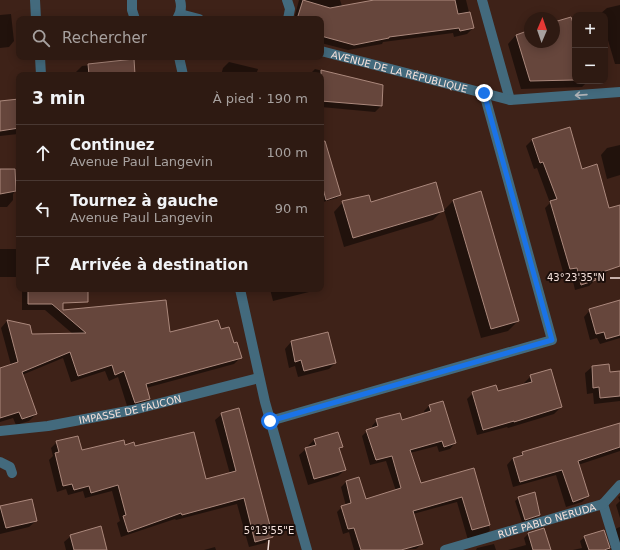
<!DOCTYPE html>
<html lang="fr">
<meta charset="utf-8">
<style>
body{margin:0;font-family:"DejaVu Sans",sans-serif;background:#3a2720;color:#f1f3f6}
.controls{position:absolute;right:12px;top:12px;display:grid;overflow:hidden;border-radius:8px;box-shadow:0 2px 10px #0003}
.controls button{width:36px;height:36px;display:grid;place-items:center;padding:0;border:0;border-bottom:1px solid #493832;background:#2e1a12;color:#f1f3f6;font:20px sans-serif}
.compass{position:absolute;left:524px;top:12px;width:36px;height:36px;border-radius:50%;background:#2e1a12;box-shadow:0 2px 10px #0003;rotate:2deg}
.stop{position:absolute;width:12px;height:12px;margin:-9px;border:3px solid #1a73e8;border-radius:50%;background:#fff}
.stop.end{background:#1a73e8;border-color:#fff;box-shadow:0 1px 4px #0008}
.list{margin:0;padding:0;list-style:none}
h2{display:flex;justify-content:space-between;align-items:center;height:52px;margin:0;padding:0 16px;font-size:17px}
h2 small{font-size:13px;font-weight:400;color:#a7a19f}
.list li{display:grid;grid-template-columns:26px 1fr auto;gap:12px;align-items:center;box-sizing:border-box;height:56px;padding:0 16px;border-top:1px solid #493832}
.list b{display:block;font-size:15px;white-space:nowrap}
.list p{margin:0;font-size:13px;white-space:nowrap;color:#a7a19f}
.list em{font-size:13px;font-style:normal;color:#a7a19f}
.icon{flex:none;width:22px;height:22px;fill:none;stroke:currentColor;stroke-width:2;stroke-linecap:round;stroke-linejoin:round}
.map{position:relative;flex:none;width:620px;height:550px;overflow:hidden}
.search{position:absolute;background:#2e1a12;box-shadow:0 2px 10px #0003;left:16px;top:16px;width:308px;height:44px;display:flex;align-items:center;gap:10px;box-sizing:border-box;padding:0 14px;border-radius:8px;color:#a7a19f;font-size:15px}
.panel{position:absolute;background:#2e1a12;box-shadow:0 2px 10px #0003;left:16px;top:72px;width:308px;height:220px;border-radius:8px}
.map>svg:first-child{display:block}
.shadow{fill:#0007}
.building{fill:#66463c;stroke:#ab887c}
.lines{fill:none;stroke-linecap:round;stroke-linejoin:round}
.minor{stroke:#436a7d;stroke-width:10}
.oneway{stroke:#aeb1b5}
.route{stroke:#1a73e8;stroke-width:5}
.ticks{fill:none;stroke:#f5e1db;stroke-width:1.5}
.labels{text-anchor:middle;stroke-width:4;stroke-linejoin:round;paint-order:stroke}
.street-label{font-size:10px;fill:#f5e1db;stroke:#1c0f0b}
.ticks-label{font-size:10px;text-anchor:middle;fill:#f5e1db;stroke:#1c0f0b;stroke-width:4;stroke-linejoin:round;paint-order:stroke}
</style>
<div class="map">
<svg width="620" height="550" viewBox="0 0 620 550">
<rect width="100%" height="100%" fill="#3e2218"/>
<g class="shadow">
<path d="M299,0H340L342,6L380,0H466L473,28L467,34L454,37L453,33L383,42L382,44L348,50L321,43V19H294Z"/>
<path d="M620,5V64H615L605,30V15L600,14L607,8Z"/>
<path d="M11,14L14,41L9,47L0,48V15Z"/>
<path d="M554,24L575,32V81H588L582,87L521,89L508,44L516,35L530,31V42H554Z"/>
<path d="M133,61L134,75H73L82,66Z"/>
<path d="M229,62L258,69L256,75H221L223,68Z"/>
<path d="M315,69L382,86L381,106L375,112L321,107V75H309Z"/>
<path d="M19,100V132L18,134L0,136V102Z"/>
<path d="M321,135H322L340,195L337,198L323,202L321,194Z"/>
<path d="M532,140L582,170L608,209L620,206V244L610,269L604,275L594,278L595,280L589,286L575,290L571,273L564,275L545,208L550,203L537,168L534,169L526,146Z"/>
<path d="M620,145V175L607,179L601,155L607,148Z"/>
<path d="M0,170L15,191L13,194V200L7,207H0Z"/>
<path d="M453,201L518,321L508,331L481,338L444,210Z"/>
<path d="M343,202L371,203L442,211L433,220L344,247L334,212Z"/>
<path d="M0,241V249H19V277H0Z"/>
<path d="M22,289H61L62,312L170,333L220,330L233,344L241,357L234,364L146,388L149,399L143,405L128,409L118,377L109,381L105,371L71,382L63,358L22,375L36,414L29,421L16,425L13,418L0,422V369L11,365L1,328L7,321L29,325L31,335L73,334L45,310H22Z"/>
<path d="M270,289H312L309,292L273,301Z"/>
<path d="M620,305V338L600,344L597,338L590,340L584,317L590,310Z"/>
<path d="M327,333L335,363L329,369L298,377L295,366L289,368L285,349L291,342Z"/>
<path d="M608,365L609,373L620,372V401L594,404L593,393L587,394L585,373L592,367Z"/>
<path d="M531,376L561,407L554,414L508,428L507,427L477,435L467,399L473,393L498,392L525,385L524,383Z"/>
<path d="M429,406L455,443L450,449L439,452L437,446L410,453L420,484L473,469L490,530L485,535L468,540L457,502L413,514L422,544L416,549L354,550L349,532L343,534L337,512L342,507L346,506L341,487L346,482L359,479L365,500L396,491L386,461L370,465L362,436L367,431L372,429V426L377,420L401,422L425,414L424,411Z"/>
<path d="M222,414L271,537L265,543L249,547L237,504L176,520L175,519L121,537L117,523L120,521L112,491L85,498L83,491L68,495L66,489L57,492L49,460L53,456L51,448L57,442L81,452L124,446L134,447L205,480L230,474L215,420Z"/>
<path d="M620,424V451L578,465L588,496L582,502L566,507L556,475L513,487L507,465L513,458L518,457L523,453Z"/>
<path d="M314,440L342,447L339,450L345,470L338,476L308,485L299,455L306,449L309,448L308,446Z"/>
<path d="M534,493L539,515L536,518L522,522L515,501L519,498Z"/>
<path d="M620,496V518L616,505L620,501L618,497Z"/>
<path d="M0,507H1L36,521L29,527L0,534Z"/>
<path d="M620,527V550L613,532L617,528Z"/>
<path d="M604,531L609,550H573L582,548L580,541L585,537Z"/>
<path d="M529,533L549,550H508L526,545L524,538Z"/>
<path d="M71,536L106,550H66L64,542Z"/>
<path d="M494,544L496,550H476L477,548Z"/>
<path d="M215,547L216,550H204Z"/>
</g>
<g class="building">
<path d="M303,0L330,8L374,0H455L458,14L470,12L474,28L460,31L459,28L389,37V38L354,45L321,36V19H297Z"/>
<path d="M571,17L575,29V80L530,81L516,35L530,30V42H554V22Z"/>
<path d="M134,59L135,75H89L88,64Z"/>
<path d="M321,70L383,85L382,106L321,101Z"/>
<path d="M19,99V128L0,131V101Z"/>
<path d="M570,127L582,169L597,164L609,208L620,205V266L594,275L596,280L581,285L577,268L570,269L550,201L557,199L543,162L540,163L532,139Z"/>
<path d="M325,141L341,195L326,200L321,181V142Z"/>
<path d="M0,169H15L16,191L0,194Z"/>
<path d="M436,182L444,211L353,238L342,201L369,195L371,202Z"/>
<path d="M481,191L519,321L491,329L453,200Z"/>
<path d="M28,289H88V302L63,303V310L166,300L170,332L218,320L221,329L229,327L234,343L237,342L242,358L146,384L150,399L135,403L124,371L115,375L112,365L78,376L70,352L22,372L37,414L22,419L19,412L0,418V368L18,362L7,320L30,325L32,334L86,333L52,304H28Z"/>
<path d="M620,300V335L606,339L604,332L596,334L589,309Z"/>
<path d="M328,332L336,363L304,371L301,360L295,362L291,341Z"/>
<path d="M609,364L610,372L620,371V396L600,398L599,387L593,388L592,366Z"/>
<path d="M551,369L562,407L514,422V421L483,430L472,392L496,385L498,391L532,382L530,375Z"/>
<path d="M443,401L456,443L444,447L442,441L410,450L421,483L474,468L490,525L472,530L462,497L413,511L423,544L401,550H361L354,528L348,529L341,506L351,503L346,481L359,477L366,499L401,488L392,456L376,460L366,430L378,426L376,419L400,413L402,420L431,411L429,405Z"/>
<path d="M239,408L273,537L255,542L244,498L182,515L181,513L128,532L123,516L126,515L118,485L91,493L89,486L74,490L72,484L63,486L55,453L59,452L56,441L78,436L82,450L124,440L125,445L134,442L135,446L194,432L206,479L236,471L221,413Z"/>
<path d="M620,423V447L578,461L589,496L573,502L562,470L520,482L513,458L523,455L522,452Z"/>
<path d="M338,432L343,447L339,448L346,470L314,479L305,448L316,445L314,439Z"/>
<path d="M535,492L540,515L525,520L518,497Z"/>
<path d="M32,499L37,521L6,528L0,506Z"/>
<path d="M101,526L107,550H74L70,535Z"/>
<path d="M544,528L551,550H533L528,533Z"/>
<path d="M604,530L610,548L604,550H589L584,536Z"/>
</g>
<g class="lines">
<g class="minor">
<path d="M35,0L36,19"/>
<path d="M132,0V10L135,19"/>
<path d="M287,0L290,9L288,19"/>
<path d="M482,0L510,100"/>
<path d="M180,14L199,19"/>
<path d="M177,19C181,13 182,7 180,0"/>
<path id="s1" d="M321,51L510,100L620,92"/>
<path d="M40,57L41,75"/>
<path d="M179,57L183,75"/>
<path d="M240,289L265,402L307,550"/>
<path d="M270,421L552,340L484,93"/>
<path id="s2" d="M0,431L48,426L133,410L259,378"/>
<path d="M0,462L10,467L12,473"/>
<path d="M603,504L617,550"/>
<path d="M603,504L620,485"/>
<path id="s3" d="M445,550L603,504"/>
</g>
</g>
<defs><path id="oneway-shaft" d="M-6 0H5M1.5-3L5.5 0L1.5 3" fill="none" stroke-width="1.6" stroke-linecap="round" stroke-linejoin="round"/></defs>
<use class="oneway" href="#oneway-shaft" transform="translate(581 95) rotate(176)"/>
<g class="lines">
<path class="route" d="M270,421L552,340L484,93"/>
</g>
<path class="ticks" d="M610,278H620M268,550L269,540"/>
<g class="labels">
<g class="street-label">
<text dy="4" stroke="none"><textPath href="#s1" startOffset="81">AVENUE DE LA RÉPUBLIQUE</textPath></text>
<text dy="4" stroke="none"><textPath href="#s2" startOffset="132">IMPASSE DE FAUCON</textPath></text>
<text dy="4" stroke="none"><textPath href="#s3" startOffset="106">RUE PABLO NERUDA</textPath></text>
</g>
</g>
<g class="ticks-label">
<text x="576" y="281">43°23'35"N</text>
<text x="269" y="534">5°13'55"E</text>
</g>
</svg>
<div class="controls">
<button>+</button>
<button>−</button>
</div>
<svg class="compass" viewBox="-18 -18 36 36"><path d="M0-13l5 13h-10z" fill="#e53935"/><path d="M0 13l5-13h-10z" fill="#a7a19f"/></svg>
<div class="stop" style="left:270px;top:421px"></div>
<div class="stop end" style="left:484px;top:93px"></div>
<div class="search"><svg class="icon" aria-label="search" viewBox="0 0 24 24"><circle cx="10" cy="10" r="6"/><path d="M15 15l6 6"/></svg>Rechercher</div>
<section class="panel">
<h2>3 min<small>À pied · 190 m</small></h2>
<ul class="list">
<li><svg class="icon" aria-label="ahead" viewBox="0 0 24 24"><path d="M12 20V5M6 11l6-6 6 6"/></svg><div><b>Continuez</b><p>Avenue Paul Langevin</p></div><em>100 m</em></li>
<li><svg class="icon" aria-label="left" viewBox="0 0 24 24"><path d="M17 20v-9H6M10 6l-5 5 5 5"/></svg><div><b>Tournez à gauche</b><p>Avenue Paul Langevin</p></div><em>90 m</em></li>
<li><svg class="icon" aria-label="arrive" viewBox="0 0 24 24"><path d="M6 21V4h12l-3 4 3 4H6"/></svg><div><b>Arrivée à destination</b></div></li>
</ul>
</section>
</div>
